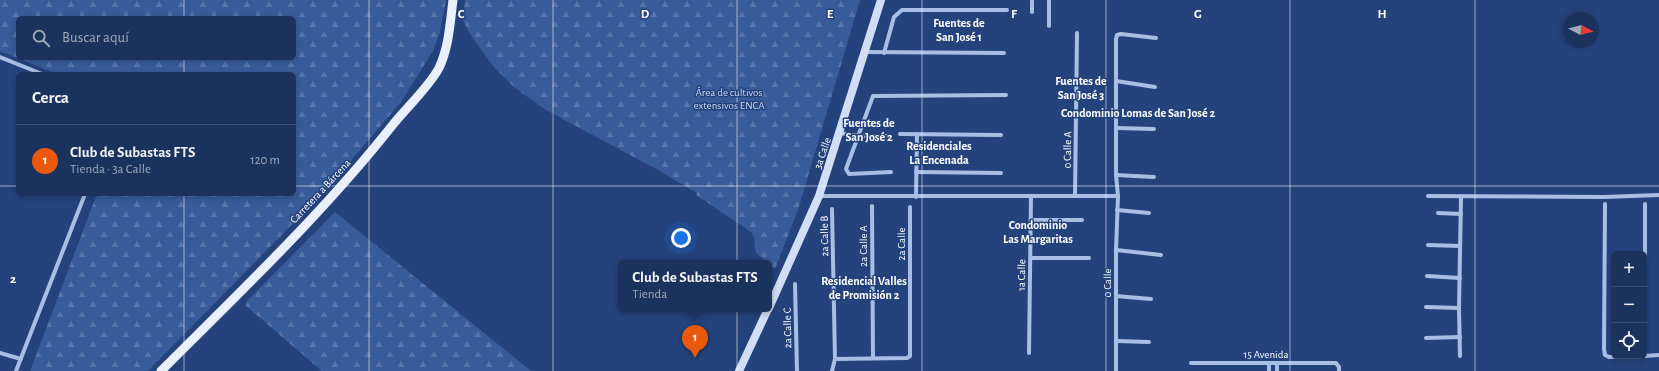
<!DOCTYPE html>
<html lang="es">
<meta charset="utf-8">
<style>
body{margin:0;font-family:"Alegreya Sans",sans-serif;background:#243a63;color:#f1f3f6}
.controls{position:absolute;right:12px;bottom:12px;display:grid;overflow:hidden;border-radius:6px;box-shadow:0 2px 6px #0003}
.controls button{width:36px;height:36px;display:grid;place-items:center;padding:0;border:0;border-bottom:1px solid #394d72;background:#1b325d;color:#f1f3f6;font:20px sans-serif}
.compass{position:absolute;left:1563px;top:12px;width:36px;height:36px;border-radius:50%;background:#1b325d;box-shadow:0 2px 6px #0003;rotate:97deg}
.you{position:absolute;left:681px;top:238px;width:14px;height:14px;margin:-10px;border:3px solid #fff;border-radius:50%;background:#1a73e8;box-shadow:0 0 0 6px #1a73e833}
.badge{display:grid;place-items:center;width:26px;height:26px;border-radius:50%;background:#ea580c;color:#fff;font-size:13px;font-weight:700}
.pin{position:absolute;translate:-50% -33px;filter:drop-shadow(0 1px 2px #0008)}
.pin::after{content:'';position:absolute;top:21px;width:14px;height:12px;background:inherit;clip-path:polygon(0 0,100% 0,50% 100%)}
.popup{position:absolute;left:618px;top:260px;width:154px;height:52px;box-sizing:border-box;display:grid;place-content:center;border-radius:6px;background:#1b325d;filter:drop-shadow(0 1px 3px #0005);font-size:13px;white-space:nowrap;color:#a0aabc}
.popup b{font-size:15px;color:#f1f3f6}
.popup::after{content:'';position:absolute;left:50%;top:100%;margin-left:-8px;border:8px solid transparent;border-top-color:#1b325d}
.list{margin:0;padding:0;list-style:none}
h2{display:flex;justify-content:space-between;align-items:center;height:52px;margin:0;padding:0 16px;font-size:17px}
h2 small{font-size:13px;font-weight:400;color:#a0aabc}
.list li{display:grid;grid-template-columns:26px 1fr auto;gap:12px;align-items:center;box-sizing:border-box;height:72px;padding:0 16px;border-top:1px solid #394d72}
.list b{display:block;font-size:15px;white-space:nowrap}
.list p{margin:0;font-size:13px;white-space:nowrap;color:#a0aabc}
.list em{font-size:13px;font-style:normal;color:#a0aabc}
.icon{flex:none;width:22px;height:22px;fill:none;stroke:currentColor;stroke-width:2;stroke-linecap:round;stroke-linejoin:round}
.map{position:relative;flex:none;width:1659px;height:371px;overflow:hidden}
.search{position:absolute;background:#1b325d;box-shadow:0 2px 6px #0003;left:16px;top:16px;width:280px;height:44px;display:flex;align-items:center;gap:10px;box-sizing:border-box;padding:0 14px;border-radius:6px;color:#a0aabc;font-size:15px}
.panel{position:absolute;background:#1b325d;box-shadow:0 2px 6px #0003;left:16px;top:72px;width:280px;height:124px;border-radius:6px}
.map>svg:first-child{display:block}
.forest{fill:url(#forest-firs);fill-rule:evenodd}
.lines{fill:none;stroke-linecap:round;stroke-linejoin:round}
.street{stroke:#a8bfe5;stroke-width:4}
.secondary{stroke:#d2def5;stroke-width:8}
.primary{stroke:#e9effd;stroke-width:9}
.grid{fill:none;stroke:#fff;stroke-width:1;stroke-opacity:0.55}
.labels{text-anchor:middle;stroke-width:3;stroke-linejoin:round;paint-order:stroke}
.park-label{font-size:11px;fill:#cbdaf4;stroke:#24437c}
.street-label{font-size:11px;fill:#fff;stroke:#24437c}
.neighbourhood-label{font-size:12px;font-weight:bold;fill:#fff;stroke:#24437c}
.grid-label{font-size:13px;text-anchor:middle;font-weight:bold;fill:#fff;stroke:#24437c;stroke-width:3;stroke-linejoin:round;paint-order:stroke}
</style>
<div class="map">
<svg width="1659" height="371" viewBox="0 0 1659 371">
<defs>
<pattern id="forest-firs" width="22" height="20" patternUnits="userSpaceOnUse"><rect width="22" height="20" fill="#385c9a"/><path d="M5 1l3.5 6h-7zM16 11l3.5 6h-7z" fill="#5674a9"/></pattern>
</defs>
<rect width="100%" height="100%" fill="#24437c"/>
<g class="forest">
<path d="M0,0H446L440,32L433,51L401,102L325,191L148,371H30L97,194H294V74H57L0,51ZM18,18H294V58H18Z"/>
<path d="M465,0H860L798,210L775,269L757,254C753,247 757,241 751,232L696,195L697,193L658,170L546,110L515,88L493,66L470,34L463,20Z"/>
<path d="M335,212L531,371H322L246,306L247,301Z"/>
</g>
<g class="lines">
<g class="street">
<path d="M1032,0V12"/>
<path d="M1049,26V0"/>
<path d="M865,52L1004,53"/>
<path d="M884,53L894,17L902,10H1007"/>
<path d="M0,57L42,74"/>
<path d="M1116,81L1155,87"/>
<path d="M1117,128L1154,129"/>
<path d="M840,133L859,136H891"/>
<path d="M900,134L1001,135"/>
<path d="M891,172L849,174L846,169L873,96L1006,95"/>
<path d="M916,172L1001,173"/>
<path d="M1116,175L1154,177"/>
<path d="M820,196H1118"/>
<path d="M1075,196L1077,33"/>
<path d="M1428,196L1604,197L1659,195"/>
<path d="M916,197L917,134"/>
<path d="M1605,204L1604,349L1605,355L1609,357L1637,356"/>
<path d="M1645,204V356"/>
<path d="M872,206L873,358"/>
<path d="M1117,210L1149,213"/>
<path d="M1438,213L1461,214"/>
<path d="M1031,220H1082"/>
<path d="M1428,245L1460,246"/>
<path d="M1116,250L1161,255"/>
<path d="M1031,258H1089"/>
<path d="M1427,276L1460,278"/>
<path d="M795,284L797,371"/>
<path d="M1116,296L1151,299"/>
<path d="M1426,307L1459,308"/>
<path d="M1426,338L1460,337"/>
<path d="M1116,341L1149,342"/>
<path d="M0,353L21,359"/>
<path d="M1029,353L1031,197"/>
<path d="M1460,356L1459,308L1461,197"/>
<path d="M1644,356L1659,355"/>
<path d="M835,359L907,358L910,356V207"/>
<path d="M1191,363H1336L1339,367V371"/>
<path d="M1269,363V371"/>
<path d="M16,371L85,194"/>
<path d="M832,371L835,359L832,209"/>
<path d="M1116,371V250L1118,196L1116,175V39L1117,35L1121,34L1156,38"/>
<path d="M1277,371V363"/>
</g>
<g class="secondary">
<path d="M769,308L819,196L881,0"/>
<path d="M739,371L768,309"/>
</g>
<path class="primary" d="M161,371C240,292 322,214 391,127C405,109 429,87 439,68C449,47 450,23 453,0"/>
</g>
<path class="grid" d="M184,0V18M369,0V371M553,0V371M737,0V371M922,0V371M1106,0V371M1290,0V371M1475,0V371M184,58V74M0,186H18M294,186H1659M184,194V371"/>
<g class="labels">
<g class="park-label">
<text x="729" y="96">Área de cultivos<tspan x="729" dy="13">extensivos ENCA</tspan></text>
</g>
<g class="street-label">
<text transform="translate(1067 150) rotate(-89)" y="4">0 Calle A</text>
<text transform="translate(822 153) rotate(-71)" y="4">3a Calle</text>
<text transform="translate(320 191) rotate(-47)" y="4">Carretera a Bárcena</text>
<text transform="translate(824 236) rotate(-91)" y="4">2a Calle B</text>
<text transform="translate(901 244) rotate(-90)" y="4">2a Calle</text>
<text transform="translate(863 246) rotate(-90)" y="4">2a Calle A</text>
<text transform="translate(1021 275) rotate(-89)" y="4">1a Calle</text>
<text transform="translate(1107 283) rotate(-90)" y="4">0 Calle</text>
<text transform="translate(787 328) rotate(-91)" y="4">2a Calle C</text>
<text x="1266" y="358">15 Avenida</text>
</g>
<g class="neighbourhood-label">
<text x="959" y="27">Fuentes de<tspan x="959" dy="14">San José 1</tspan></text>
<text x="1081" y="85">Fuentes de<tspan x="1081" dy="14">San José 3</tspan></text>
<text x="1138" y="117">Condominio Lomas de San José 2</text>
<text x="869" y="127">Fuentes de<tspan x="869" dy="14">San José 2</tspan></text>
<text x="939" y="150">Residenciales<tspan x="939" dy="14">La Encenada</tspan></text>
<text x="1038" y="229">Condominio<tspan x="1038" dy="14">Las Margaritas</tspan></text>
<text x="864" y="285">Residencial Valles<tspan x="864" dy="14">de Promisión 2</tspan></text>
</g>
</g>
<g class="grid-label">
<text x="461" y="18">C</text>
<text x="645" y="18">D</text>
<text x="830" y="18">E</text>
<text x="1014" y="18">F</text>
<text x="1198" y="18">G</text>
<text x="1382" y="18">H</text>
<text x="13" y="283">2</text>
</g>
</svg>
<div class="controls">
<button>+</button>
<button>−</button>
<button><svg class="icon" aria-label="locate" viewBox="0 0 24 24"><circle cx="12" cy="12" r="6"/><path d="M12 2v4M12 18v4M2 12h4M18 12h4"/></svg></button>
</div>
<svg class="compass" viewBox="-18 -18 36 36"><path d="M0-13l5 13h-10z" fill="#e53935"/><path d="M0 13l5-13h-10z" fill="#a0aabc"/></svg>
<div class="you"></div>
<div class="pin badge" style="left:695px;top:358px">1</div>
<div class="popup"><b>Club de Subastas FTS</b>Tienda</div>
<div class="search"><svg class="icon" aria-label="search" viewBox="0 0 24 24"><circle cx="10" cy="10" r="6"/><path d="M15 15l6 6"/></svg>Buscar aquí</div>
<section class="panel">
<h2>Cerca<small></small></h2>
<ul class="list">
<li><span class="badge">1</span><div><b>Club de Subastas FTS</b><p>Tienda · 3a Calle</p></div><em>120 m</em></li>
</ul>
</section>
</div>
